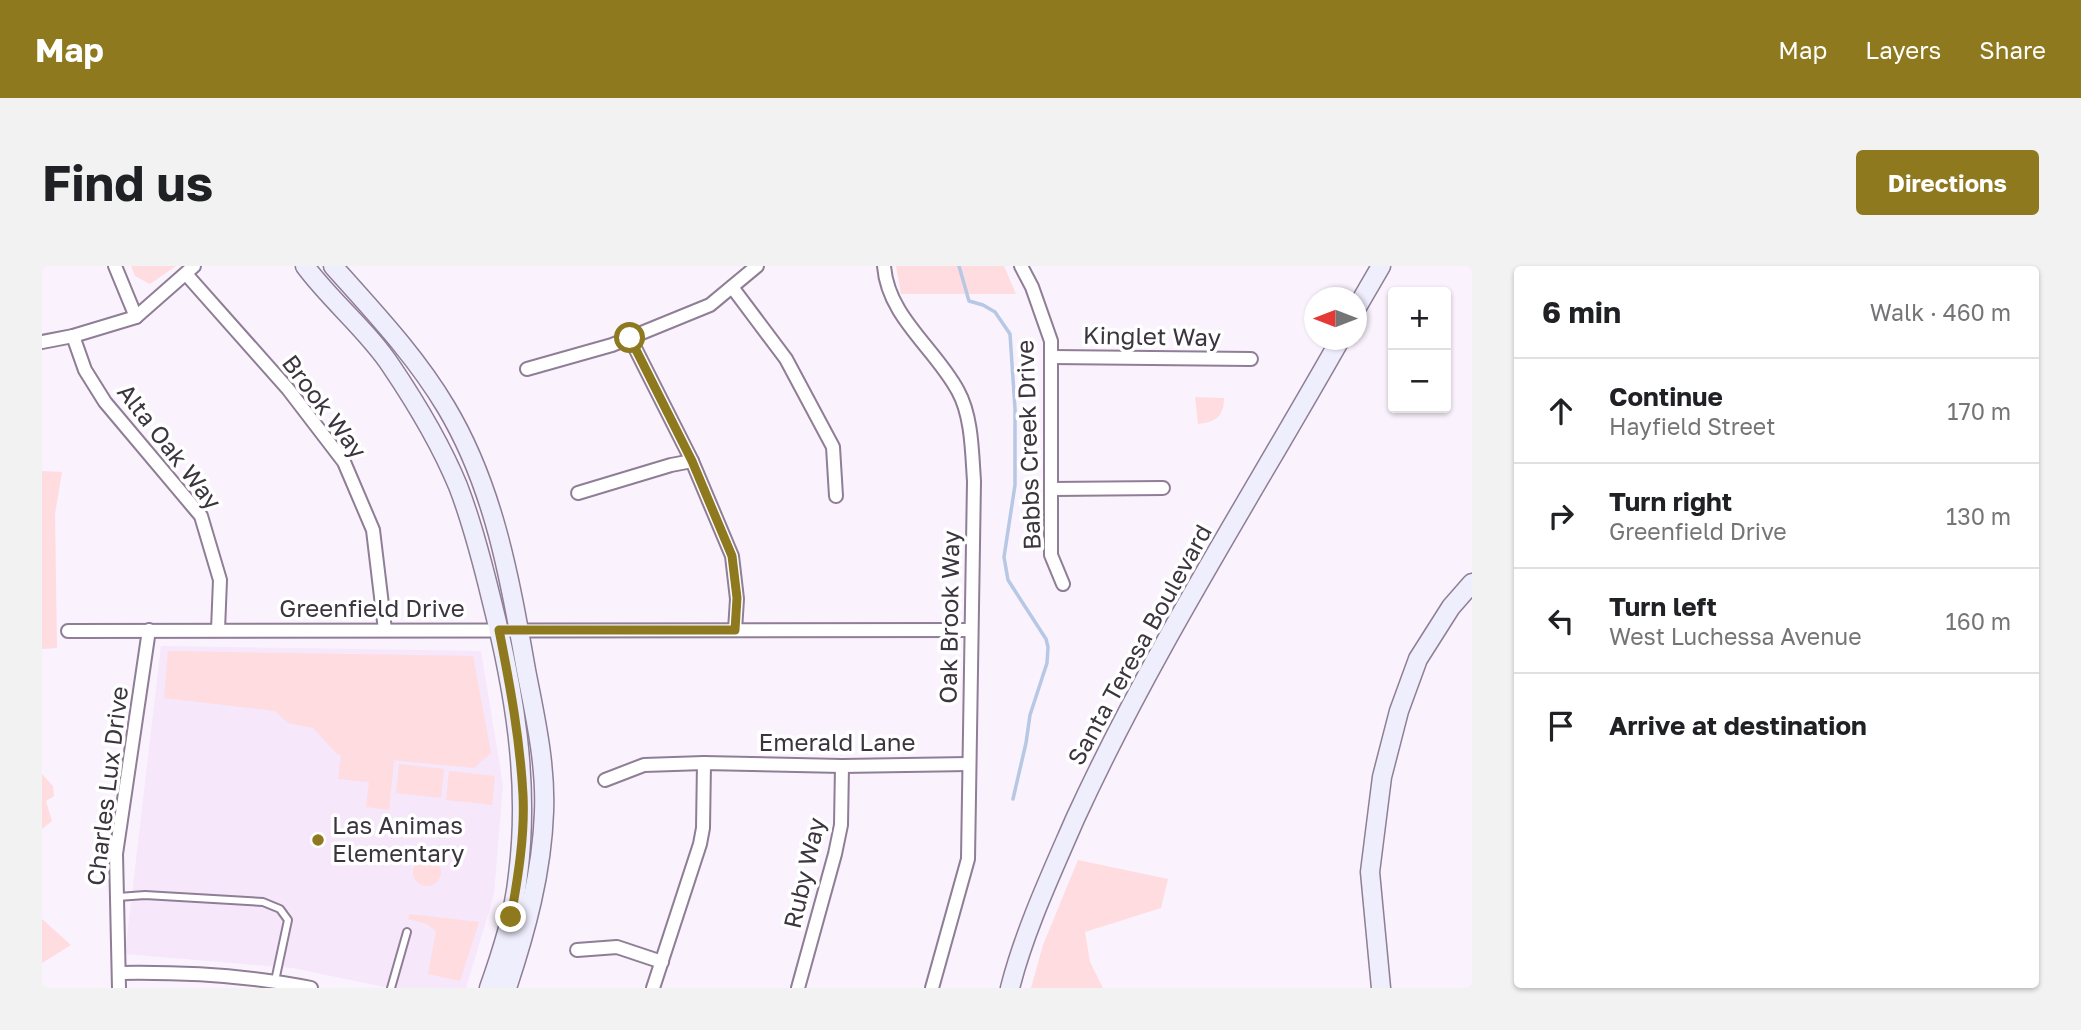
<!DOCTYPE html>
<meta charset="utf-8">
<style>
body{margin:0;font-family:"Golos Text",sans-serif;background:#f2f2f2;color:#202124}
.controls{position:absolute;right:21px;top:21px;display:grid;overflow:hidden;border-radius:7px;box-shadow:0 2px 5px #0004}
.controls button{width:63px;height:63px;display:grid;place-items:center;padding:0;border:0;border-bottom:2px solid #e0e0e0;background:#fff;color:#202124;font:35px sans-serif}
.compass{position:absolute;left:1262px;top:21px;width:63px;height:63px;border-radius:50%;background:#fff;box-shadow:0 2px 5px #0004;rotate:270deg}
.stop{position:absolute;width:21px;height:21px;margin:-16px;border:5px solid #8e791e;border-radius:50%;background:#fff}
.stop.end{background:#8e791e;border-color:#fff;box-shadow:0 2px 7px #0008}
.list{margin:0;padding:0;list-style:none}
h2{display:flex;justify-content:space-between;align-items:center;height:91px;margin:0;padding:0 28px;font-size:30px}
h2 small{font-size:23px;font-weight:400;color:#757577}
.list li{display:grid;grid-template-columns:46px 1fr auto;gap:21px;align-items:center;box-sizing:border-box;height:105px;padding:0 28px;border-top:2px solid #e0e0e0}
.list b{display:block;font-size:26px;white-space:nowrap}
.list p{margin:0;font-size:23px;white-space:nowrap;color:#757577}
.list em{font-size:23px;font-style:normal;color:#757577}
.icon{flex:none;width:38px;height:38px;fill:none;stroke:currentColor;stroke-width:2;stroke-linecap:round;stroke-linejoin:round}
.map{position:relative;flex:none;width:1430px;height:722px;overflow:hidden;border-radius:7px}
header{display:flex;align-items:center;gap:42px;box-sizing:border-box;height:98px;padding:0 35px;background:#8e791e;color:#fff}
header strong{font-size:33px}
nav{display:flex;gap:38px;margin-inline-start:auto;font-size:24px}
.intro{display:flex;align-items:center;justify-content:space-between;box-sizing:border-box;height:168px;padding:0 42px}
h1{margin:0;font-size:49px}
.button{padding:18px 32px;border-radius:7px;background:#8e791e;color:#fff;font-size:24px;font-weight:700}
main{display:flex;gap:42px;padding:0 42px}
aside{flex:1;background:#fff;border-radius:7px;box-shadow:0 2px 5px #0004}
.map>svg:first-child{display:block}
.built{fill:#f6e7fb}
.green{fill:#ffdcdf}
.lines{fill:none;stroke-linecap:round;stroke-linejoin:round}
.stream{stroke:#b7c8e5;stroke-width:3.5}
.lane-casing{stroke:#8f7e96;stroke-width:10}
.street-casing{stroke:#8f7e96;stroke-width:16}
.secondary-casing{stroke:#8f7e96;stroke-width:21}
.lane{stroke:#fff;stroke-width:6}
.street{stroke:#fff;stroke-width:12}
.secondary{stroke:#efeefd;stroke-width:18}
.route{stroke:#8e791e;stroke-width:9}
.poi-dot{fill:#8e791e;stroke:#fff;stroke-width:2.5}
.labels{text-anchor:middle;stroke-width:7;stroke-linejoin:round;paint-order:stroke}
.street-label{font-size:24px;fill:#3c343f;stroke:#fff}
.poi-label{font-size:24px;fill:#3c343f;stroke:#fff;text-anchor:start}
</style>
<header>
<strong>Map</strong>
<nav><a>Map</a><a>Layers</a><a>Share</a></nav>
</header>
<div class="intro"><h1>Find us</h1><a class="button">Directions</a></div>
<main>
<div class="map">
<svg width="1430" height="722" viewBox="0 0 1430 722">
<rect width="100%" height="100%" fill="#faf2fd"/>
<path class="built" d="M119,380L439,385L461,519L452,628L424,722H347L251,702L83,688Z"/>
<g class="green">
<path d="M89,0H134L108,18L93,10Z"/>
<path d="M854,0H962L974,28H859Z"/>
<path d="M1153,131L1182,132C1182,150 1174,156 1156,158Z"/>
<path d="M0,205L20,206L13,248L15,382L0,383Z"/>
<path d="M126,385L431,390L449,487L432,502L339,493L352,495L347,544L324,541L327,516L296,513L299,489L295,488L271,462L246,457L233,445L122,432Z"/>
<path d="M357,498L402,503L399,532L354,527Z"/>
<path d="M407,505L453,510L450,539L404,534Z"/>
<path d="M0,508L11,520L12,530L4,535L10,555L0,563Z"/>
<circle cx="385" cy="606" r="14"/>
<path d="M1036,594L1126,613L1119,642L1043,666L1048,696L1061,722H989L1001,679Z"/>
<path d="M368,648L437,656L418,715L386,708L394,665L385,658L366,653Z"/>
<path d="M0,653L29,679L0,697Z"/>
</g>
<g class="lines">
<path class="stream" d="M917,0L927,35L941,39L953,46L968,68L973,143V219L962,291L966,314L1004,373L1006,381L1005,397L988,449L984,477L971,533"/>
<defs>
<g id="lane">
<path d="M76,631L103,629L221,636L238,643L246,654L233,715"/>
<path d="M349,722L365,666"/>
</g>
<g id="street">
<path d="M73,0L94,51"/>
<path d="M842,0C846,51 893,82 916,125C930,150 930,187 932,215L926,593L890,722"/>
<path d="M979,0L990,21L1009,75V289L1021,318"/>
<path d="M144,8L246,123L302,196L331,264L343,364"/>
<path d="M690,21L744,93L791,181L794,230"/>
<path d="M31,70L43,104L63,136L159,250L178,314L176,364"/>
<path d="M588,72L650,195L690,290L695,333L693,364"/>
<path d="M0,76L31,70L94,51L152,0"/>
<path d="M1010,91L1209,93"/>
<path d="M485,103L570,79L668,39L715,0"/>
<path d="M1010,223L1121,222"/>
<path d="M536,227L629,199L650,195"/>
<path d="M26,365L928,364"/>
<path d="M563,514L602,499L662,497L800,500L927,498"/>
<path d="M535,684L575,681L620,696"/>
<path d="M77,707C142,706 205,709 269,722"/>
<path d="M77,722L74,588L107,364"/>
<path d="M611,722L658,578L661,562L662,497"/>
<path d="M756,722L793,588L799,559L800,500"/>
</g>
<g id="secondary">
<path d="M263,0C288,34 327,66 349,100C374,137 399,179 416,220C430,256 440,295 449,332C472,423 488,515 476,609C472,648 460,685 447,722"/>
<path d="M291,0C331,45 373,89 404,141C452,221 468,313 484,404C493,450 504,498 502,546C500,606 484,665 465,722"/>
<path d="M1314,43L1339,0"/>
<path d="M968,722C982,666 1010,606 1033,553C1109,387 1208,233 1298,74"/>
<path d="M1339,722L1328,606L1340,511L1357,445L1376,393L1409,341L1430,317"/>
</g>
</defs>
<use href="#lane" class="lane-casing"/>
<use href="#street" class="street-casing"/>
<use href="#secondary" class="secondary-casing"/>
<use href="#lane" class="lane"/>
<use href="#street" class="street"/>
<use href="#secondary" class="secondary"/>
</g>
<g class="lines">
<path class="route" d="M469,651C476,611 483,569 481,529C478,473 468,419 457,364H693L695,332L690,290L650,195L588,72"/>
</g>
<circle class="poi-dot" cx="276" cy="574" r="7"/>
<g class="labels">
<g class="street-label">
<text transform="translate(1110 71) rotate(1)" y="8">Kinglet Way</text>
<text transform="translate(282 141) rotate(53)" y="8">Brook Way</text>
<text transform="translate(987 179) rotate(-92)" y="8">Babbs Creek Drive</text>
<text transform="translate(127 181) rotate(52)" y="8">Alta Oak Way</text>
<text x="330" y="351">Greenfield Drive</text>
<text transform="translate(908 351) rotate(-89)" y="8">Oak Brook Way</text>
<text transform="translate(1098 379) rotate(-61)" y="8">Santa Teresa Boulevard</text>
<text x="795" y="485">Emerald Lane</text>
<text transform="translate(66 520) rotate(-83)" y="8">Charles Lux Drive</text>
<text transform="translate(763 607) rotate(-77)" y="8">Ruby Way</text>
</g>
<g class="poi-label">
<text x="290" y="568">Las Animas<tspan x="290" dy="28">Elementary</tspan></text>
</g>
</g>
</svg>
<div class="controls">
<button>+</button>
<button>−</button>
</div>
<svg class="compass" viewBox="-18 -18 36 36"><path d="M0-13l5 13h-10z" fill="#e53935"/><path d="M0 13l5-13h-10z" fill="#757577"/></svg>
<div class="stop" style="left:588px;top:72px"></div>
<div class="stop end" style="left:469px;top:651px"></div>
</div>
<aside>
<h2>6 min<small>Walk · 460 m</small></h2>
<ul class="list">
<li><svg class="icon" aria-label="ahead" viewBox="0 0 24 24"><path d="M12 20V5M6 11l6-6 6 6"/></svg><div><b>Continue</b><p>Hayfield Street</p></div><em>170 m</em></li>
<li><svg class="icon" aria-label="right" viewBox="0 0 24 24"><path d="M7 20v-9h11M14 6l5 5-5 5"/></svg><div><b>Turn right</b><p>Greenfield Drive</p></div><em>130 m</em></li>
<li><svg class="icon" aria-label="left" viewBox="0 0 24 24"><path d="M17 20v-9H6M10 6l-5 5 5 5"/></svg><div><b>Turn left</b><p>West Luchessa Avenue</p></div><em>160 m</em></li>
<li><svg class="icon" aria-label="arrive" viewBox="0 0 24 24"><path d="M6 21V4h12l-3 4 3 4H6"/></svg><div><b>Arrive at destination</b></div></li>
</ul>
</aside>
</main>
